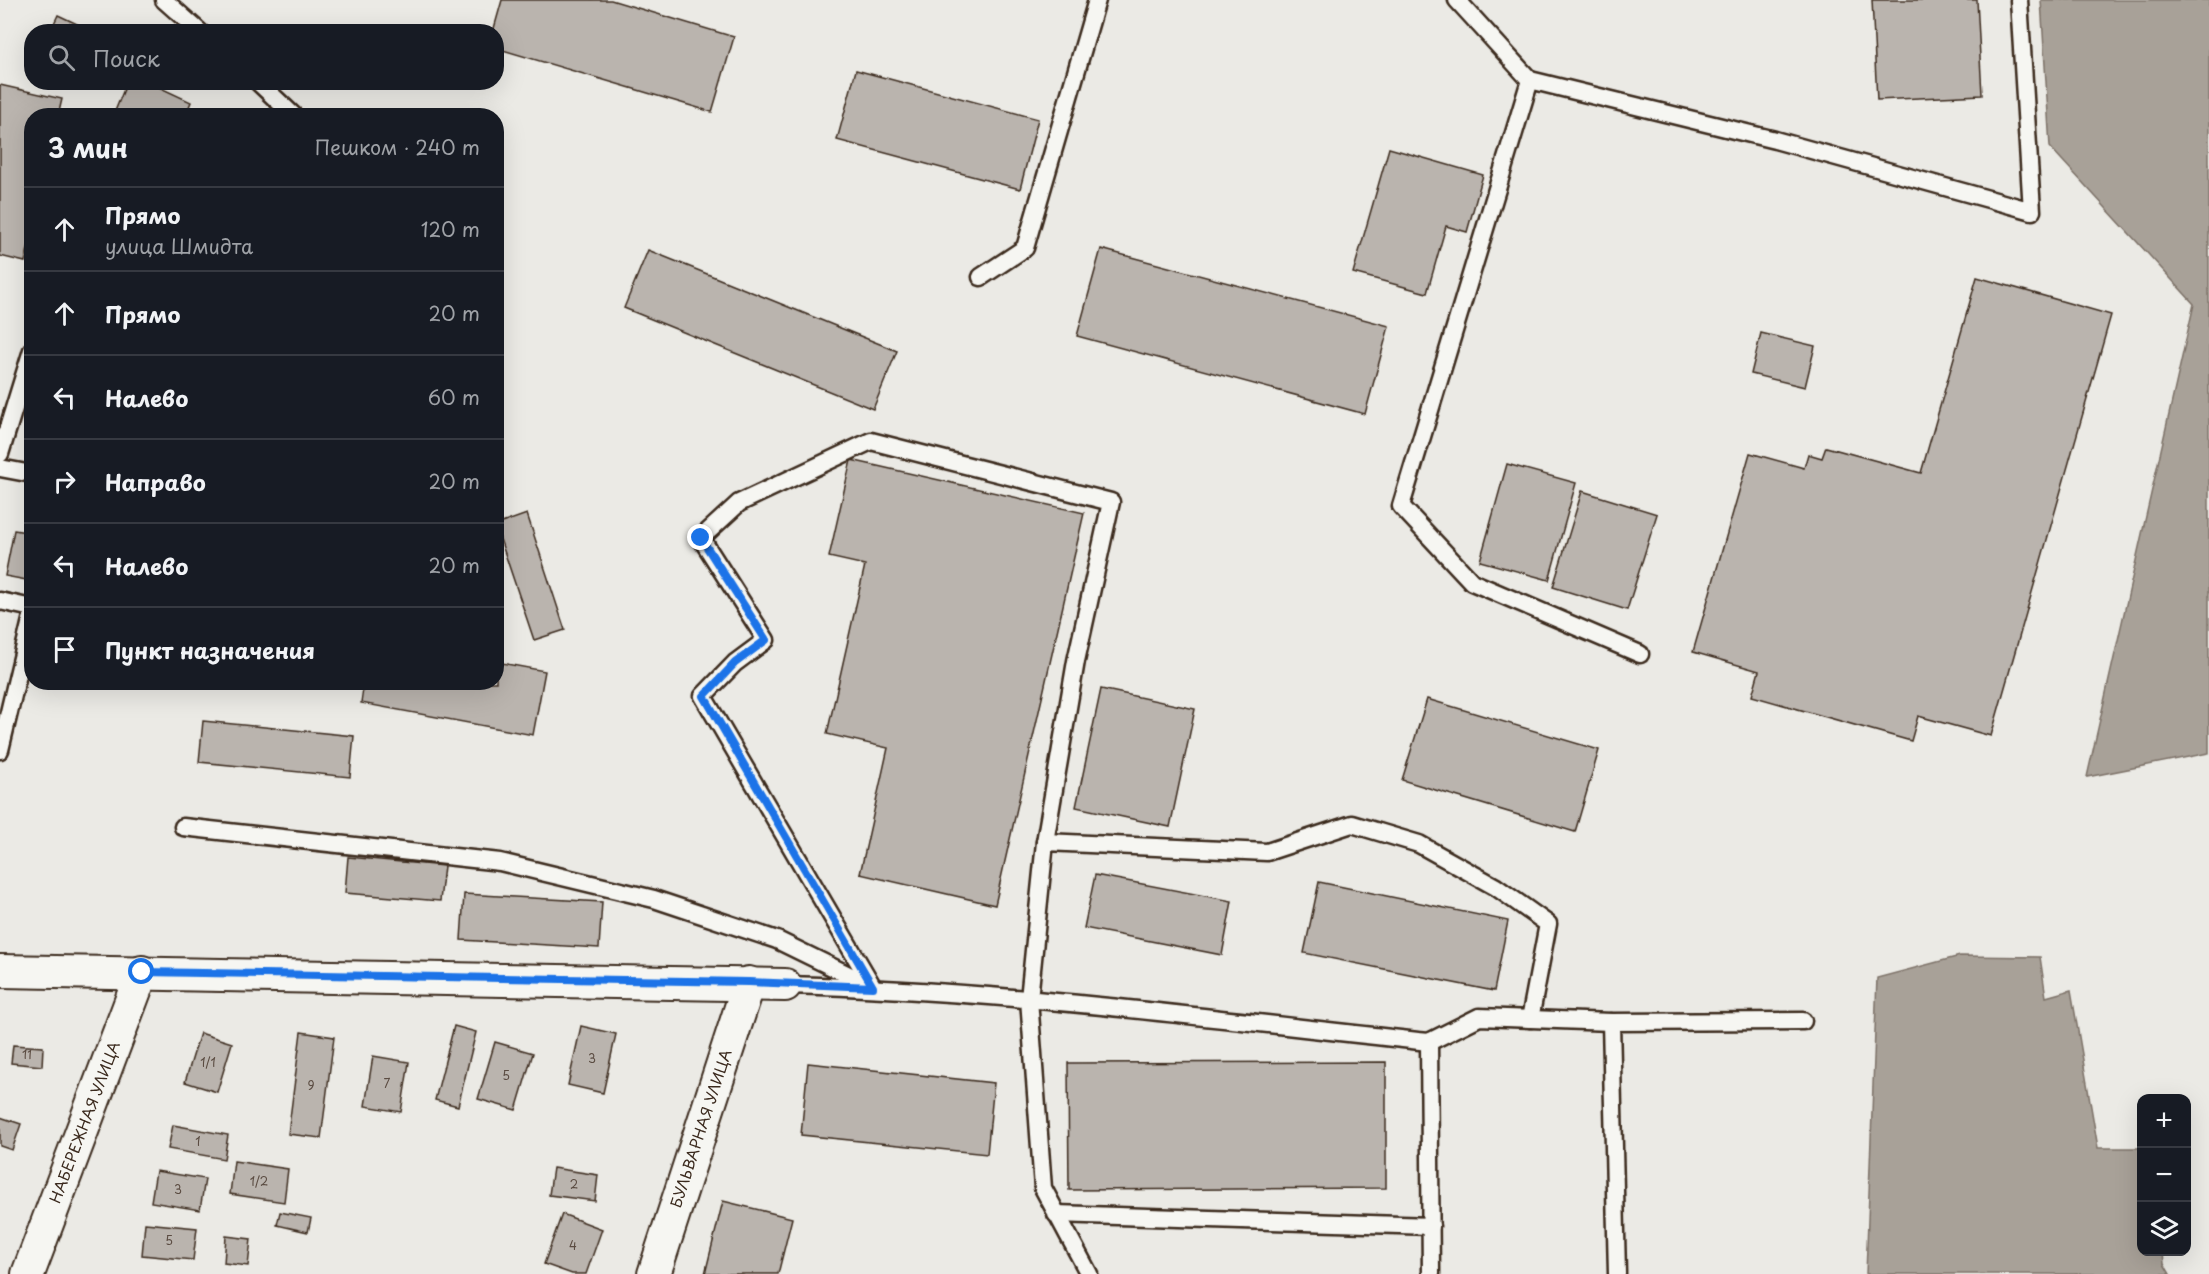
<!DOCTYPE html>
<html lang="ru">
<meta charset="utf-8">
<style>
body{margin:0;font-family:"Playpen Sans",sans-serif;background:#20242c;color:#f1f3f6}
.controls{position:absolute;right:18px;bottom:18px;display:grid;overflow:hidden;border-radius:12px;box-shadow:0 6px 24px #0002}
.controls button{width:54px;height:54px;display:grid;place-items:center;padding:0;border:0;border-bottom:2px solid #363941;background:#171b24;color:#f1f3f6;font:30px sans-serif}
.stop{position:absolute;width:18px;height:18px;margin:-14px;border:4px solid #1a73e8;border-radius:50%;background:#fff}
.stop.end{background:#1a73e8;border-color:#fff;box-shadow:0 2px 6px #0008}
.list{margin:0;padding:0;list-style:none}
h2{display:flex;justify-content:space-between;align-items:center;height:78px;margin:0;padding:0 24px;font-size:26px}
h2 small{font-size:20px;font-weight:400;color:#9ea1a6}
.list li{display:grid;grid-template-columns:39px 1fr auto;gap:18px;align-items:center;box-sizing:border-box;height:84px;padding:0 24px;border-top:2px solid #363941}
.list b{display:block;font-size:22px;white-space:nowrap}
.list p{margin:0;font-size:20px;white-space:nowrap;color:#9ea1a6}
.list em{font-size:20px;font-style:normal;color:#9ea1a6}
.icon{flex:none;width:33px;height:33px;fill:none;stroke:currentColor;stroke-width:2;stroke-linecap:round;stroke-linejoin:round}
.map{position:relative;flex:none;width:2209px;height:1274px;overflow:hidden}
.search{position:absolute;background:#171b24;box-shadow:0 6px 24px #0002;left:24px;top:24px;width:480px;height:66px;display:flex;align-items:center;gap:15px;box-sizing:border-box;padding:0 21px;border-radius:24px;color:#9ea1a6;font-size:22px}
.panel{position:absolute;background:#171b24;box-shadow:0 6px 24px #0002;left:24px;top:108px;width:480px;height:582px;border-radius:24px}
.map>svg:first-child{display:block}
.water{fill:#a8a198;stroke:#7c7167;stroke-width:1.5}
.building{fill:#bab4ae;stroke:#3b2a1e;stroke-width:1.5}
.lines{fill:none;stroke-linecap:round;stroke-linejoin:round}
.service-casing{stroke:#3b2a1e;stroke-width:21}
.minor-casing{stroke:#3b2a1e;stroke-width:36}
.service{stroke:#f6f6f2;stroke-width:16}
.minor{stroke:#f6f6f2;stroke-width:32}
.route{stroke:#1a73e8;stroke-width:8}
.labels{text-anchor:middle;stroke-width:4.5;stroke-linejoin:round;paint-order:stroke}
.number-label{font-size:12px;fill:#5b4c42}
.street-label{font-size:15px;fill:#3b2a1e;stroke:#f6f6f2}
</style>
<div class="map">
<svg width="2209" height="1274" viewBox="0 0 2209 1274">
<rect width="100%" height="100%" fill="#ebeae5"/>
<filter id="ink" filterUnits="userSpaceOnUse"><feTurbulence type="fractalNoise" baseFrequency=".0167" numOctaves="2"/><feDisplacementMap in="SourceGraphic" scale="12" xChannelSelector="R" yChannelSelector="G"/><feConvolveMatrix kernelMatrix="1 2 1 2 8 2 1 2 1" color-interpolation-filters="sRGB"/></filter>
<g filter="url(#ink)">
<g class="water">
<path d="M2041,0H2209V753L2087,777L2194,304L2050,147Z"/>
<path d="M1960,956L2040,957L2046,997L2071,990L2098,1148H2141L2142,1252H2163L2164,1264L2170,1274H1866L1877,978Z"/>
</g>
<g class="building">
<path d="M502,0H611L734,37L712,112L496,48V32H493Z"/>
<path d="M1872,0H1977L1982,95L1877,100Z"/>
<path d="M58,15L94,32H50Z"/>
<path d="M856,70L1038,119L1020,189L837,140Z"/>
<path d="M127,82H148L191,102L185,116H113Z"/>
<path d="M0,85L62,99L58,116H32V231L25,262L0,256Z"/>
<path d="M1389,148L1483,175L1467,232L1446,226L1427,293L1353,273Z"/>
<path d="M1101,249L1389,326L1365,414L1077,336Z"/>
<path d="M648,250L897,351L873,409L624,308Z"/>
<path d="M1977,277L2111,315L1991,736L1918,716L1911,741L1752,696L1759,671L1693,652L1750,453L1804,468L1808,454L1822,458L1826,447L1921,473Z"/>
<path d="M1761,333L1815,346L1805,387L1751,374Z"/>
<path d="M851,460L1084,513L995,905L860,874L888,748L827,734L865,565L829,557Z"/>
<path d="M1507,464L1576,483L1549,580L1480,561Z"/>
<path d="M1582,491L1657,514L1627,610L1553,587Z"/>
<path d="M527,514L565,630L534,640L496,527V525Z"/>
<path d="M14,530L32,533V581L5,576Z"/>
<path d="M496,662L545,671L533,735L361,703L364,682H496Z"/>
<path d="M1101,689L1195,709L1170,827L1076,807Z"/>
<path d="M1427,699L1599,750L1575,832L1402,780Z"/>
<path d="M203,721L354,736L350,777L199,762Z"/>
<path d="M348,857L444,866L440,901L345,893Z"/>
<path d="M1095,875L1232,901L1222,955L1084,928Z"/>
<path d="M1319,882L1508,921L1494,991L1304,953Z"/>
<path d="M464,894L602,902L599,948L461,940Z"/>
<path d="M454,1026L476,1032L458,1106L435,1100Z"/>
<path d="M581,1026L616,1034L603,1093L568,1085Z"/>
<path d="M301,1032L334,1037L321,1138L288,1134Z"/>
<path d="M200,1033L232,1043L217,1092L185,1082Z"/>
<path d="M495,1042L533,1053L516,1110L478,1099Z"/>
<path d="M13,1045L43,1047L42,1066L11,1063Z"/>
<path d="M373,1056L409,1062L401,1112L365,1106Z"/>
<path d="M1386,1062V1188L1069,1190L1068,1063Z"/>
<path d="M808,1063L994,1083L987,1154L801,1135Z"/>
<path d="M0,1117L21,1124L12,1150L0,1146Z"/>
<path d="M173,1125L228,1135L224,1159L168,1149Z"/>
<path d="M234,1161L288,1169L284,1202L230,1194Z"/>
<path d="M553,1168L598,1175L595,1201L549,1195Z"/>
<path d="M156,1171L205,1179L200,1210L151,1202Z"/>
<path d="M723,1201L792,1218L778,1274H705Z"/>
<path d="M280,1212L311,1218L308,1232L277,1225Z"/>
<path d="M562,1214L602,1229L586,1274H572L544,1264Z"/>
<path d="M145,1223L197,1228L193,1260L142,1255Z"/>
<path d="M226,1236L251,1239L248,1266L224,1263Z"/>
</g>
<g class="lines">
<defs>
<g id="service">
<path d="M164,0L200,32"/>
<path d="M1457,0L1530,80L1775,140L2032,211L2019,0"/>
<path d="M1530,80L1401,506L1472,582L1640,654"/>
<path d="M258,82L294,116"/>
<path d="M981,277L1025,248L1097,0"/>
<path d="M0,454L32,350"/>
<path d="M0,468L32,474"/>
<path d="M0,601L32,608"/>
<path d="M0,750L32,616"/>
<path d="M183,827L500,862L654,899L777,940L867,984"/>
<path d="M1045,842L1267,852L1352,824L1419,844L1496,887L1548,924L1530,1019"/>
<path d="M785,985C1001,990 1215,1019 1429,1042L1479,1017L1611,1022L1803,1021"/>
<path d="M873,987L703,696L735,663L766,640L701,538L739,503L871,441L1111,502L1076,661L1045,842L1029,999L1043,1188L1089,1274"/>
<path d="M1611,1022L1617,1274"/>
<path d="M1429,1042L1431,1274"/>
<path d="M1056,1214L1431,1226"/>
</g>
<g id="minor">
<path d="M0,971L785,985"/>
<path id="s1" d="M28,1274L142,972"/>
<path id="s2" d="M654,1274L749,983"/>
</g>
</defs>
<use href="#service" class="service-casing"/>
<use href="#minor" class="minor-casing"/>
<use href="#service" class="service"/>
<use href="#minor" class="minor"/>
</g>
</g>
<g class="lines" filter="url(#ink)">
<path class="route" d="M142,972L749,982L873,987L704,696L735,663L766,640L701,538"/>
</g>
<g class="labels">
<g class="number-label">
<text x="27" y="1059">11</text>
<text x="592" y="1063">3</text>
<text x="208" y="1067">1/1</text>
<text x="506" y="1080">5</text>
<text x="387" y="1088">7</text>
<text x="311" y="1090">9</text>
<text x="198" y="1146">1</text>
<text x="259" y="1186">1/2</text>
<text x="574" y="1189">2</text>
<text x="178" y="1194">3</text>
<text x="169" y="1245">5</text>
<text x="573" y="1250">4</text>
</g>
<g class="street-label">
<text dy="5" stroke="none"><textPath href="#s1" startOffset="162">НАБЕРЕЖНАЯ УЛИЦА</textPath></text>
<text dy="5" stroke="none"><textPath href="#s2" startOffset="153">БУЛЬВАРНАЯ УЛИЦА</textPath></text>
</g>
</g>
</svg>
<div class="controls">
<button>+</button>
<button>−</button>
<button><svg class="icon" aria-label="layers" viewBox="0 0 24 24"><path d="M12 4l9 5-9 5-9-5zM3 14l9 5 9-5"/></svg></button>
</div>
<div class="stop" style="left:142px;top:972px"></div>
<div class="stop end" style="left:701px;top:538px"></div>
<div class="search"><svg class="icon" aria-label="search" viewBox="0 0 24 24"><circle cx="10" cy="10" r="6"/><path d="M15 15l6 6"/></svg>Поиск</div>
<section class="panel">
<h2>3 мин<small>Пешком · 240 m</small></h2>
<ul class="list">
<li><svg class="icon" aria-label="ahead" viewBox="0 0 24 24"><path d="M12 20V5M6 11l6-6 6 6"/></svg><div><b>Прямо</b><p>улица Шмидта</p></div><em>120 m</em></li>
<li><svg class="icon" aria-label="ahead" viewBox="0 0 24 24"><path d="M12 20V5M6 11l6-6 6 6"/></svg><div><b>Прямо</b></div><em>20 m</em></li>
<li><svg class="icon" aria-label="left" viewBox="0 0 24 24"><path d="M17 20v-9H6M10 6l-5 5 5 5"/></svg><div><b>Налево</b></div><em>60 m</em></li>
<li><svg class="icon" aria-label="right" viewBox="0 0 24 24"><path d="M7 20v-9h11M14 6l5 5-5 5"/></svg><div><b>Направо</b></div><em>20 m</em></li>
<li><svg class="icon" aria-label="left" viewBox="0 0 24 24"><path d="M17 20v-9H6M10 6l-5 5 5 5"/></svg><div><b>Налево</b></div><em>20 m</em></li>
<li><svg class="icon" aria-label="arrive" viewBox="0 0 24 24"><path d="M6 21V4h12l-3 4 3 4H6"/></svg><div><b>Пункт назначения</b></div></li>
</ul>
</section>
</div>
